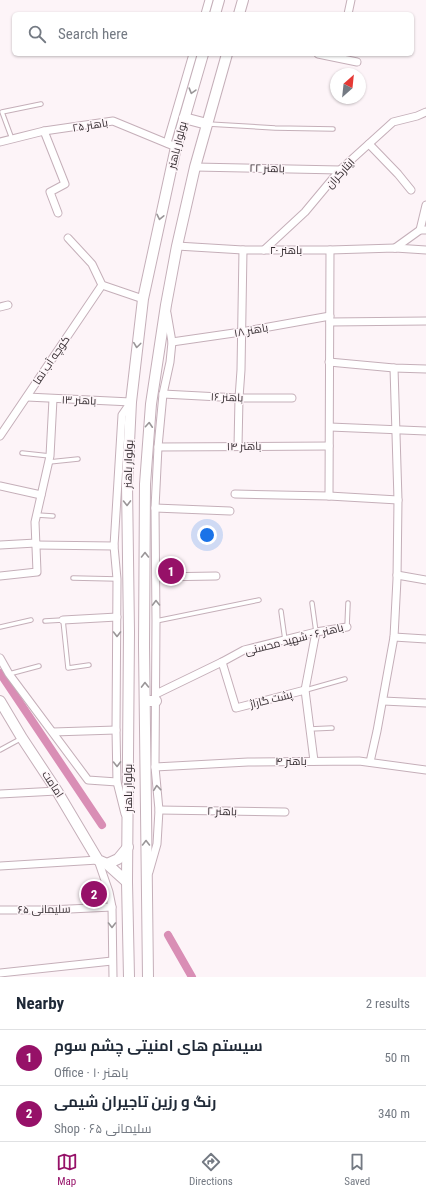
<!DOCTYPE html>
<meta charset="utf-8">
<style>
body{margin:0;font-family:"Roboto Condensed",Cairo,sans-serif;background:#f2f2f3;color:#1f2937}
.compass{position:absolute;left:330px;top:68px;width:36px;height:36px;border-radius:50%;background:#fff;box-shadow:0 1px 3px #0004;rotate:27deg}
.you{position:absolute;left:207px;top:535px;width:14px;height:14px;margin:-10px;border:3px solid #fff;border-radius:50%;background:#1a73e8;box-shadow:0 0 0 6px #1a73e833}
.badge{display:grid;place-items:center;width:26px;height:26px;border-radius:50%;background:#961168;color:#fff;font-size:13px;font-weight:700}
.pin{position:absolute;translate:-50% -50%;border:2px solid #fff;box-shadow:0 1px 4px #0006}
.list{margin:0;padding:0;list-style:none}
h2{display:flex;justify-content:space-between;align-items:center;height:52px;margin:0;padding:0 16px;font-size:17px}
h2 small{font-size:13px;font-weight:400;color:#747a83}
.list li{display:grid;grid-template-columns:26px 1fr auto;gap:12px;align-items:center;box-sizing:border-box;height:56px;padding:0 16px;border-top:1px solid #e0e1e3}
.list b{display:block;font-size:15px;white-space:nowrap}
.list p{margin:0;font-size:13px;white-space:nowrap;color:#747a83}
.list em{font-size:13px;font-style:normal;color:#747a83}
.icon{flex:none;width:22px;height:22px;fill:none;stroke:currentColor;stroke-width:2;stroke-linecap:round;stroke-linejoin:round}
.map{position:relative;flex:none;width:426px;height:977px;overflow:hidden}
.search{position:absolute;background:#fff;box-shadow:0 1px 3px #0004;left:12px;right:12px;top:12px;height:44px;display:flex;align-items:center;gap:10px;box-sizing:border-box;padding:0 14px;border-radius:6px;color:#747a83;font-size:15px}
.sheet{height:164px;background:#fff}
nav{display:flex;justify-content:space-around;align-items:center;box-sizing:border-box;height:56px;border-top:1px solid #e0e1e3;background:#fff;font-size:11px;color:#747a83}
nav a{display:grid;justify-items:center;gap:2px}
nav .on{color:#961168}
.map>svg:first-child{display:block}
.lines{fill:none;stroke-linecap:round;stroke-linejoin:round}
.canal{stroke:#d98eb5;stroke-width:8}
.lane-casing{stroke:#c5afb9;stroke-width:5.5}
.street-casing{stroke:#c5afb9;stroke-width:9}
.secondary-casing{stroke:#c5afb9;stroke-width:12}
.lane{stroke:#fff;stroke-width:3.5}
.street{stroke:#fff;stroke-width:7}
.secondary{stroke:#fff;stroke-width:10}
.oneway{stroke:#9a9698}
.labels{text-anchor:middle;stroke-width:3;stroke-linejoin:round;paint-order:stroke}
.street-label{font-size:11px;fill:#352d31;stroke:#fdf4f8}
</style>
<div class="map">
<svg width="426" height="977" viewBox="0 0 426 977">
<rect width="100%" height="100%" fill="#fdf4f8"/>
<g class="lines">
<g class="canal">
<path d="M0,673L102,825"/>
<path d="M168,935L192,977"/>
</g>
<defs>
<g id="lane">
<path d="M208,124L275,128L333,129"/>
<path d="M12,139L2,112L41,104"/>
<path d="M22,453L50,456"/>
<path d="M49,462L78,459"/>
<path d="M37,515L53,516"/>
<path d="M73,578L117,579"/>
<path d="M312,603L316,632"/>
<path d="M281,611L285,640"/>
<path d="M45,621L63,620L68,668L89,665"/>
<path d="M156,621L259,600"/>
<path d="M0,627L31,620"/>
<path d="M347,627L348,603"/>
<path d="M9,674L39,666"/>
<path d="M306,690L345,679"/>
<path d="M310,729L332,728"/>
<path d="M0,750L22,738"/>
</g>
<g id="street">
<path d="M205,14L209,0"/>
<path d="M348,14L351,0"/>
<path d="M318,54L357,62"/>
<path d="M44,131L65,184L50,192L58,213"/>
<path d="M0,142L44,131L113,121L176,147"/>
<path d="M167,143L193,54"/>
<path d="M369,144L398,174L411,190"/>
<path d="M195,167L340,170"/>
<path d="M420,230L426,205"/>
<path d="M68,238L92,264L102,285L143,299"/>
<path d="M177,246L243,250H330L395,248L426,250"/>
<path d="M395,248L420,230H426"/>
<path d="M264,250L305,212L340,170L393,122L417,116L426,112"/>
<path d="M0,307L8,305"/>
<path d="M330,322L426,321"/>
<path d="M172,342L241,332L330,316"/>
<path d="M329,362L394,368L426,369"/>
<path d="M163,394L239,398H292"/>
<path d="M27,397L131,402"/>
<path d="M330,427L426,431"/>
<path d="M0,436L102,285"/>
<path d="M238,446L239,398L241,370L243,250"/>
<path d="M158,447L329,446"/>
<path d="M0,486L41,495"/>
<path d="M235,494L329,496L398,500"/>
<path d="M329,496L330,250"/>
<path d="M155,508L230,511"/>
<path d="M0,545L36,543"/>
<path d="M36,545L114,546"/>
<path d="M397,575L426,580"/>
<path d="M0,576L37,572L35,522L50,456L53,399"/>
<path d="M156,577L216,576"/>
<path d="M63,620L117,617"/>
<path d="M394,637L426,639"/>
<path d="M0,658L9,674L88,780L117,782"/>
<path d="M222,662L236,708L305,690"/>
<path d="M156,694L222,662L244,650L316,632L347,627"/>
<path d="M383,701L426,703"/>
<path d="M53,732L116,730"/>
<path d="M314,761L305,690L316,632"/>
<path d="M370,762L377,731L394,637L397,579L398,500L394,368"/>
<path d="M155,767L248,762L359,761L426,770"/>
<path d="M0,794L57,791"/>
<path d="M159,810L285,812"/>
<path d="M125,814L117,782L116,730L117,579L114,546L122,415L131,402"/>
<path d="M0,866L98,860L109,892L112,907L113,977"/>
<path d="M149,872L157,844L159,810L155,767L156,621L155,508L158,447L163,394L170,362L172,342L167,313"/>
<path d="M0,910H49L112,907"/>
<path d="M0,973L112,961"/>
</g>
<g id="secondary">
<path d="M215,14L219,0"/>
<path d="M239,14L243,0"/>
<path d="M184,118L207,124"/>
<path d="M0,701L22,738L57,791L98,860L107,864"/>
<path d="M145,701H156"/>
<path d="M127,882L107,864L118,859L128,847"/>
<path d="M129,977L127,882L129,632L127,484L131,402L143,299L176,147L203,54"/>
<path d="M148,977L144,646L145,484L151,404L166,305L177,246L195,167L227,54"/>
</g>
</defs>
<use href="#lane" class="lane-casing"/>
<use href="#street" class="street-casing"/>
<use href="#secondary" class="secondary-casing"/>
<use href="#lane" class="lane"/>
<use href="#street" class="street"/>
<use href="#secondary" class="secondary"/>
</g>
<defs><path id="oneway-chevron" d="M-2-3.5L2.5 0L-2 3.5" fill="none" stroke-width="1.6" stroke-linecap="round" stroke-linejoin="round"/></defs>
<g class="oneway">
<use href="#oneway-chevron" transform="translate(192 91) rotate(106)"/>
<use href="#oneway-chevron" transform="translate(160 217) rotate(102)"/>
<use href="#oneway-chevron" transform="translate(137 345) rotate(97)"/>
<use href="#oneway-chevron" transform="translate(149 425) rotate(-86)"/>
<use href="#oneway-chevron" transform="translate(127 503) rotate(89)"/>
<use href="#oneway-chevron" transform="translate(145 555) rotate(-90)"/>
<use href="#oneway-chevron" transform="translate(156 603) rotate(-91)"/>
<use href="#oneway-chevron" transform="translate(117 634) rotate(90)"/>
<use href="#oneway-chevron" transform="translate(145 685) rotate(-91)"/>
<use href="#oneway-chevron" transform="translate(117 764) rotate(89)"/>
<use href="#oneway-chevron" transform="translate(157 788) rotate(-96)"/>
<use href="#oneway-chevron" transform="translate(146 843) rotate(-90)"/>
<use href="#oneway-chevron" transform="translate(112 925) rotate(90)"/>
</g>
<g class="labels">
<g class="street-label">
<text transform="translate(90 125) rotate(-9)" y="4">باهنر ۲۵</text>
<text transform="translate(177 145) rotate(-76)" y="4">بولوار باهنر</text>
<text transform="translate(267 168) rotate(1)" y="4">باهنر ۲۲</text>
<text transform="translate(340 173) rotate(-47)" y="4">ایثارگران</text>
<text x="286" y="254">باهنر ۲۰</text>
<text transform="translate(251 330) rotate(-10)" y="4">باهنر ۱۸</text>
<text transform="translate(51 360) rotate(-56)" y="4">کوچه آب نما</text>
<text transform="translate(227 397) rotate(2)" y="4">باهنر ۱۶</text>
<text transform="translate(79 400) rotate(2)" y="4">باهنر ۱۳</text>
<text transform="translate(244 446) rotate(-1)" y="4">باهنر ۱۴</text>
<text transform="translate(128 464) rotate(-88)" y="4">بولوار باهنر</text>
<text transform="translate(294 639) rotate(-14)" y="4">باهنر ۶ - شهید محسنی</text>
<text transform="translate(271 699) rotate(-14)" y="4">پشت گاراژ</text>
<text x="291" y="765">باهنر ۴</text>
<text transform="translate(53 784) rotate(57)" y="4">امامت</text>
<text transform="translate(128 788) rotate(-90)" y="4">بولوار باهنر</text>
<text transform="translate(222 811) rotate(1)" y="4">باهنر ۲</text>
<text transform="translate(44 909) rotate(-1)" y="4">سلیمانی ۶۵</text>
</g>
</g>
</svg>
<svg class="compass" viewBox="-18 -18 36 36"><path d="M0-13l5 13h-10z" fill="#e53935"/><path d="M0 13l5-13h-10z" fill="#747a83"/></svg>
<div class="you"></div>
<div class="pin badge" style="left:171px;top:571px">1</div>
<div class="pin badge" style="left:94px;top:894px">2</div>
<div class="search"><svg class="icon" aria-label="search" viewBox="0 0 24 24"><circle cx="10" cy="10" r="6"/><path d="M15 15l6 6"/></svg>Search here</div>
</div>
<section class="sheet">
<h2>Nearby<small>2 results</small></h2>
<ul class="list">
<li><span class="badge">1</span><div><b>سیستم های امنیتی چشم سوم</b><p>Office · باهنر ۱۰</p></div><em>50 m</em></li>
<li><span class="badge">2</span><div><b>رنگ و رزین تاجیران شیمی</b><p>Shop · سلیمانی ۶۵</p></div><em>340 m</em></li>
</ul>
</section>
<nav>
<a class="on"><svg class="icon" aria-label="map" viewBox="0 0 24 24"><path d="M3 6l6-2 6 2 6-2v14l-6 2-6-2-6 2zM9 4v14M15 6v14"/></svg>Map</a>
<a><svg class="icon" aria-label="directions" viewBox="0 0 24 24"><path d="M12 3l9 9-9 9-9-9zM9 14v-3h6M13 9l2 2-2 2"/></svg>Directions</a>
<a><svg class="icon" aria-label="saved" viewBox="0 0 24 24"><path d="M7 4h10v16l-5-4-5 4z"/></svg>Saved</a>
</nav>
